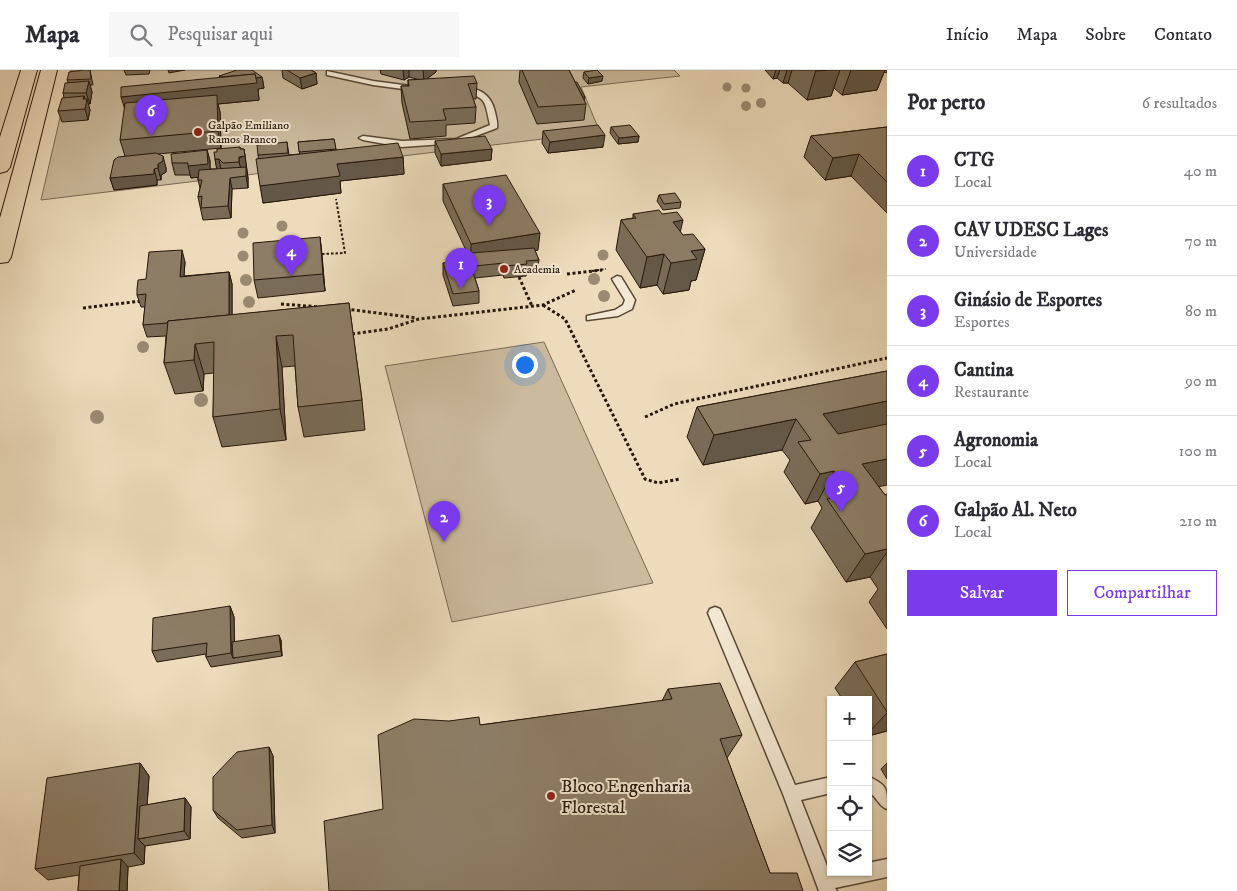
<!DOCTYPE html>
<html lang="pt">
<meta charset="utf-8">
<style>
body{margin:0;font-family:"IM FELL DW Pica",serif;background:#f7f7f7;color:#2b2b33}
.controls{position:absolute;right:15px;bottom:15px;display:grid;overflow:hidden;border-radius:0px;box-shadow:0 1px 4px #0004}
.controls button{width:45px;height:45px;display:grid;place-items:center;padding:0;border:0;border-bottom:1px solid #e1e1e2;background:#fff;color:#2b2b33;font:25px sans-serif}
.you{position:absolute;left:524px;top:294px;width:18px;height:18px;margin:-12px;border:4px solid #fff;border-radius:50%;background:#1a73e8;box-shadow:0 0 0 8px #1a73e833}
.badge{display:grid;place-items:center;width:32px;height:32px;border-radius:50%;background:#7c3aed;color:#fff;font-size:16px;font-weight:700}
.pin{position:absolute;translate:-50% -41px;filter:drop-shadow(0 1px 2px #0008)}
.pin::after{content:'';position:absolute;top:26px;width:18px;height:15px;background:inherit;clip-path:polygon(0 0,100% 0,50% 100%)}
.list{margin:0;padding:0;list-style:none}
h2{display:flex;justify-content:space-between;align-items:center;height:65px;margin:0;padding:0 20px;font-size:21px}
h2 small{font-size:16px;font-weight:400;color:#7c7c81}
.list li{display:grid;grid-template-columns:32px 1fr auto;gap:15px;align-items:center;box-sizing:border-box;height:70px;padding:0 20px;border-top:1px solid #e1e1e2}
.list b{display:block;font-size:19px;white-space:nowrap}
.list p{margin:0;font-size:16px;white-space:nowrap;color:#7c7c81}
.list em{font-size:16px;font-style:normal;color:#7c7c81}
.actions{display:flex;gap:10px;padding:15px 20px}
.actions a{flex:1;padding:11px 0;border:1px solid #7c3aed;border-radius:0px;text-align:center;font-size:18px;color:#7c3aed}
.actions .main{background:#7c3aed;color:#fff}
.icon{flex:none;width:28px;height:28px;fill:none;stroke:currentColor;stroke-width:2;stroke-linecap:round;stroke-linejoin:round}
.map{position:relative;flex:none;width:887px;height:821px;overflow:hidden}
header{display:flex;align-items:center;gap:30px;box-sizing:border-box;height:70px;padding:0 25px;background:#fff;border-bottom:1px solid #e1e1e2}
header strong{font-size:24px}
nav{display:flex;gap:28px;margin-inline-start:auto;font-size:18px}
.search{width:350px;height:45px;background:#f7f7f7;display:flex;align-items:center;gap:12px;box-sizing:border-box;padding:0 18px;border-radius:0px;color:#7c7c81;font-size:19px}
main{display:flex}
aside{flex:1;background:#fff}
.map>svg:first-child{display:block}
.green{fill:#cbba9d;stroke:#786854}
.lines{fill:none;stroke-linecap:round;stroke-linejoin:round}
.lane-casing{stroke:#574836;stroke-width:3}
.primary-casing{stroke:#25170a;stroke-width:2}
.path-far1{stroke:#25170a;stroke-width:2;stroke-dasharray:2.5 2;stroke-linecap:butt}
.path{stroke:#25170a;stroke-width:3;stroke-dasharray:3 2.5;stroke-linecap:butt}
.lane{fill:#f3e8d3;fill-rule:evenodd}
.primary{fill:#eddbbb;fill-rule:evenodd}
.tree{fill:#9a8a72}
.wall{fill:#796c58;stroke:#25170a}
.shaded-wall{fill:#635847;stroke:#25170a}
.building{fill:#8d7d66;stroke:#25170a}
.poi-dot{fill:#8f2418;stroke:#f3e8d3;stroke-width:2}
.labels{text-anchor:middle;stroke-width:4;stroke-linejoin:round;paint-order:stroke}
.far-poi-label{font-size:12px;fill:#25170a;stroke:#f3e8d3;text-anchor:start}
.near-poi-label{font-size:18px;fill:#25170a;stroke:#f3e8d3;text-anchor:start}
</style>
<header>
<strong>Mapa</strong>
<div class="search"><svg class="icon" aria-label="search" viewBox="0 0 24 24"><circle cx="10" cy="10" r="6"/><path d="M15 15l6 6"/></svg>Pesquisar aqui</div>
<nav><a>Início</a><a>Mapa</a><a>Sobre</a><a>Contato</a></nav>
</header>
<main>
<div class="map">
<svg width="887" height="821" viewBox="0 0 887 821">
<rect width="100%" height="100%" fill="#eddbbb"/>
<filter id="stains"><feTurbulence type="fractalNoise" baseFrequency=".004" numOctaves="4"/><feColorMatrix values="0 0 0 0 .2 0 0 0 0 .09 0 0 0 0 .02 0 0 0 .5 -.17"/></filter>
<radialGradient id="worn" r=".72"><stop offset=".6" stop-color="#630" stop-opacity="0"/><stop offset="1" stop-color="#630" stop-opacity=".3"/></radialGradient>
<g class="green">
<path d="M71,0H674L680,6L581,17L600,62L41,130Z"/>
<path d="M544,272L653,513L452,552L385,296Z"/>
</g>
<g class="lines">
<defs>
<g id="lane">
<path d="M327,1L373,11L418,17L422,19L418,21L373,15L327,5Z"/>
<path d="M458,18C477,16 491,23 495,42C496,47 498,53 497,58L457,73L402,77L363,70L359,68L363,66L402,71L456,69L490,55C484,27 486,27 458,22Z"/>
<path d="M617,206L621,207L635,230L632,239L618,246L587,250V246L615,240L623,235L625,230L612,209Z"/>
<path d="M715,537L720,539L722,543L795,715L831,707V723L801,730L829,801L868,802V793L887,789V807L835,818L837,821H819L783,724L708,543L710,539Z"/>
<path d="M868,706C887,716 887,716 887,739C878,736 877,726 868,722Z"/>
</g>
<g id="primary">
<path d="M21,0H37L10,97L7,101L0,103V67Z"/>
<path d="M41,0H57L11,187L8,192L0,193V148Z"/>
</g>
</defs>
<use href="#lane" class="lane-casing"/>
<use href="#primary" class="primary-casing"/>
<g class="path-far1">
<path d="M322,184L345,183L336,129"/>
<path d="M592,201L606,199"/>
</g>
<g class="path">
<path d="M567,204L602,200"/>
<path d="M519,207L532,236"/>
<path d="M281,234L320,237"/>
<path d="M543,235L565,249L645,409L658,413L680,409"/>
<path d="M83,238L141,231"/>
<path d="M346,239L417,248"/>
<path d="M352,264L388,259L419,249L543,235L576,220"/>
<path d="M645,347L674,334L887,288"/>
</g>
<use href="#lane" class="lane"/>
<use href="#primary" class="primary"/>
</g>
<g class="tree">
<circle cx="727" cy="17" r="4.5"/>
<circle cx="746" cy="18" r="4.5"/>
<circle cx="761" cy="33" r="5"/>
<circle cx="746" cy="36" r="5"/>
<circle cx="282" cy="156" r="5.5"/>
<circle cx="243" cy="163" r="5.5"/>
<circle cx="603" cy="185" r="5.5"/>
<circle cx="243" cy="186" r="5.5"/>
<circle cx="594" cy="209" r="6"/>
<circle cx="246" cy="210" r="6"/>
<circle cx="604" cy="226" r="6"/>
<circle cx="249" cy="232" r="6"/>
<circle cx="143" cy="277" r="6"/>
<circle cx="201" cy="330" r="7"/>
<circle cx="97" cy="347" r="7"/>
</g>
<g class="wall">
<path d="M90,0L93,15H90L92,22L90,34H88L90,40L88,50L62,52L58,41L64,28L63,23L68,12L67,10Z"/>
<path d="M124,0H150L149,4L126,5Z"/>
<path d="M282,0H311L316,3L317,14L302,19L283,8Z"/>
<path d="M380,0H436V2L426,9L477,13L476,29H473L476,37L475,53L446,55V66L410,69L402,33L401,16H408V10H420L409,7L404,10L381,4Z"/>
<path d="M520,0H569L575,12L585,27L584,31L586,34L584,50L537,54L519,12Z"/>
<path d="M765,0H887V3L884,2L877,20L842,25L834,18L831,26L807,30L788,13H783L777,8L773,9Z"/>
<path d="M584,2L602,11L588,14L583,8Z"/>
<path d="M219,6L262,7L264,18L258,19L259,30L218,34L220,42L221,78L158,84L166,98V102L161,105V110H157V115L114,120L110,108L125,86L120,70L220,7Z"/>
<path d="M611,57L639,66L638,72L618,74L610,63Z"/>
<path d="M887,57V143L851,106L825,110L804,87L811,66Z"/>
<path d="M543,61L603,77L548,83L542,73Z"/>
<path d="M334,69L336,80L403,87L404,104L340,111L341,123L263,133L258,85L287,72L289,85L300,84L298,72Z"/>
<path d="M435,71L492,79L491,90L441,96L435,83Z"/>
<path d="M240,77V79H244L248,108V118L232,119L231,148L203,150L198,127L200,118L198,110V107L191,108L190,105H175L172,93L207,80L210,91V99H217L215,89Z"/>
<path d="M443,114L538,180L535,181L539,190L537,202L527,203L526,206L504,208L503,205L475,208L479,221V233L453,236L443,205V193L471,195V191L443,131Z"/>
<path d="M659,125L681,132L680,138L663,140L657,131Z"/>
<path d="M633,144H662L683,165L705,179L696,210L691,211L689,220L663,224L657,215L640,218L616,180L621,150L633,148Z"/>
<path d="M320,167L325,221L258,228L254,210Z"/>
<path d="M185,192L184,206L229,202L232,214V245L349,233L362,330L365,360L304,367L298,337L295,296L282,297L286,370L222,377L213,347L214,303L204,304L203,321L175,324L164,293L166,266L147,267L143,255L145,237H141L137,225L146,209Z"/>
<path d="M887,301L879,417L885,425L887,424V559L869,532L878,519L870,507L846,512L811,458L822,438L818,431L805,434L784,402L790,390L782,380L703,395L687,367L697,337Z"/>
<path d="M230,536L234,547V572L281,570L282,586L211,597L206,587V584L157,592L152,581Z"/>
<path d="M887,584V661L868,666V630H843L835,618L855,592Z"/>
<path d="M668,619L742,665L727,688L770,803L383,739L480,655L662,631Z"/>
<path d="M269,677L273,686L275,763L242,768L218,748L213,740Z"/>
<path d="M140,693L149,706L147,735L185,728L191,737L190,769L145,776L144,794L128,797L127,821H78L79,805L48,810L35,799Z"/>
<path d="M887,693V709L881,699Z"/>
</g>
<g class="shaded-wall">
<path d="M168,0H185L169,3Z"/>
<path d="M403,0H409V7L404,10Z"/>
<path d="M423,0H436V2L424,11Z"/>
<path d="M776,0H780L777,8L773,9Z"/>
<path d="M787,0H792L788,13H783Z"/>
<path d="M816,0H840L831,26L807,30Z"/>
<path d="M851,0H885L877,20L842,25Z"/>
<path d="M316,3L317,14L302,19L300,8Z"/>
<path d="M603,6L602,11L588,14L589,8Z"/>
<path d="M262,7L264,18L258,19L259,30L218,34L220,42L221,78L218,61L126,43L121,27Z"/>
<path d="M89,11L92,22L90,34L86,23Z"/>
<path d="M84,26L86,32L87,29L90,40L88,50L85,39L83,29Z"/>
<path d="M605,65L603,77L548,83L550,72Z"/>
<path d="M639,66L638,72L618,74L619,68Z"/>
<path d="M244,79L248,108V118L246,106L242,103L239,92V87H242Z"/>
<path d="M492,79L491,90L441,96V84Z"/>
<path d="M207,80L210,91V106L191,108L188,96Z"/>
<path d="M859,84L851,106L825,110L833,88Z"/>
<path d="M163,86L166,98V102L161,105V110L158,98V94Z"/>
<path d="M403,87L404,104L340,111L341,123L263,133L260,116L337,94Z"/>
<path d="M215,89H219L221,100L217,101Z"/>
<path d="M154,99L157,110V115L114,120L110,108Z"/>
<path d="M230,108L232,119L231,148L228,136Z"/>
<path d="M683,150L676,181L673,152Z"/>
<path d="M540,163L538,180L474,191L471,183V191V174Z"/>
<path d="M320,167L322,184L325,221L323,204Z"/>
<path d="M705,179L696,210L691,211L689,220L663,224L671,193L691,181Z"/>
<path d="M182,180L185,192L183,219L180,207Z"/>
<path d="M664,184L657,215L640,218L647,187Z"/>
<path d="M229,202L232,214V259L229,247Z"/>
<path d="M276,266L282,297L286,370L280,339Z"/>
<path d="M195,274L204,304L203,321L194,290Z"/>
<path d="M887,331V358L809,374L823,344Z"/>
<path d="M796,349L782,380L703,395L714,365Z"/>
<path d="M887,389V415L849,423L862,394Z"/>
<path d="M834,401L818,431L805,434L820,404Z"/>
<path d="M887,479V482L870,507L846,512L865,484Z"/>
<path d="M230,536L234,547L235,588H233L231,583Z"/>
<path d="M279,565L281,570L282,586L281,581Z"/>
<path d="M887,643V661L868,666V663Z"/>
<path d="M269,677L273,686L275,763L272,755Z"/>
<path d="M140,693L149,706L145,768L138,769L145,776L144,794L134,783Z"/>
<path d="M185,728L191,737L190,769L184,761Z"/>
<path d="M121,789L128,797L127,821H119Z"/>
</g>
<g class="building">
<path d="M84,0H90L91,9L67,10L69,2Z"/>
<path d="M237,0H252L262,7L256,8L255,4L221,7L219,6Z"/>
<path d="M287,0H311L316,3L300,8Z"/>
<path d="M522,0H569L586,34L538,37Z"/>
<path d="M597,0L603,6L589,8L584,2Z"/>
<path d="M815,0H827L817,1Z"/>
<path d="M255,4L257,13L121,27V17Z"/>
<path d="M474,6L477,13L468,14L476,37L443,39L446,50L410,52L401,16H409L408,10Z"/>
<path d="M89,11L86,23H63L65,13Z"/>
<path d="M575,12H577L585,27H583Z"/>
<path d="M217,25L218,61L120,70L125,33Z"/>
<path d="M84,26L83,29H87L85,39L58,41L62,28Z"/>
<path d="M598,55L605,65L550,72L543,61Z"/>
<path d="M630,55L639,66L619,68L611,57Z"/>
<path d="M887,57V112L859,84L833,88L811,66Z"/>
<path d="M485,66L492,79L441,84L435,71Z"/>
<path d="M334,69L336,79L299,82L298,72Z"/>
<path d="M287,72L288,83L258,85L257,75Z"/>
<path d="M398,73L403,87L337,94L340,106L260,116L256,89Z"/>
<path d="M240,77V79H244L245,86L239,87V92L223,93L219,89H215L214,82H217V79Z"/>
<path d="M207,80L208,94L188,96V93H172L171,84Z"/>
<path d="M156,83L163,86V91L158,94V98L154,99V104L110,108L114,90L118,87Z"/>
<path d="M246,97V106L230,108L228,136L201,138L202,126L198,127L202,110H198L199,100Z"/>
<path d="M506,105L540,163L471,174L443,114Z"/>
<path d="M675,123L681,132L664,134L659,125Z"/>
<path d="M659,140L662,144L677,142L683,150L673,152L683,165L693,164L705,179L691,181L697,189L671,193L664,184L647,187L621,150L636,148L633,144Z"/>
<path d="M320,167L323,204L254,210L253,173Z"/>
<path d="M534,178L539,190L526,191L527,194L505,196L504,193L475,196L471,183Z"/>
<path d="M182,180L180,207L229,202V245L168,251L167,253L143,255L146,224L137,225V219L138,210L146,209L149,182Z"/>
<path d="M469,190L479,221L453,224L443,193Z"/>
<path d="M349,233L362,330L298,337L293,265L276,266L280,339L213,347L214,272L195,274L194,290L164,293L168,251Z"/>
<path d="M887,301V331L823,344L838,364L887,354V389L862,394L885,425L887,424V479L865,484L827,429L850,424L834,401L820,404L798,372L811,370L796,349L714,365L697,337Z"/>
<path d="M230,536L231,583L206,587L207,573L152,581L153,548Z"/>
<path d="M279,565L281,581L233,588L232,572Z"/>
<path d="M887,584V642L855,592Z"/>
<path d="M720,613L742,665L720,669L770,803H797L803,821H329L324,751L383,739L378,665L414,649L449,651L479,647L480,655L672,629L668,619Z"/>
<path d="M269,677L272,755L237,760L213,740V707L237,682Z"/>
<path d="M140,693L134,783L35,799L47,708Z"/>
<path d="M185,728L184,761L138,769L140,736Z"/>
<path d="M121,789L119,821H78L80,796Z"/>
</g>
<g class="poi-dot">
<circle cx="198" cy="62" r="5"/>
<circle cx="504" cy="199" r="5"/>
<circle cx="551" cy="726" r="5"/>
</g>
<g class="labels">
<g class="far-poi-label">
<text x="208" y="59">Galpão Emiliano<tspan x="208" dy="14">Ramos Branco</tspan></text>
<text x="514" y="203">Academia</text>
</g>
<g class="near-poi-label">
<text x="561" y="722">Bloco Engenharia<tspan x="561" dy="21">Florestal</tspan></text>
</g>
</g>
<rect width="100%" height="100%" filter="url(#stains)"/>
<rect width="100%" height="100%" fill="url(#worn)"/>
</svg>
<div class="controls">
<button>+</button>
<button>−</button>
<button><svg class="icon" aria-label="locate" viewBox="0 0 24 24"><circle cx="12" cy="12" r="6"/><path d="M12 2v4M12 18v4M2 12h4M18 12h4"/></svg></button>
<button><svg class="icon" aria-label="layers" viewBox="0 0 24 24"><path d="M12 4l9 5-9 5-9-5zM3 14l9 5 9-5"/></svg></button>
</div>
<div class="you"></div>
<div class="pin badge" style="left:461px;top:219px">1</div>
<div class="pin badge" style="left:444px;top:472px">2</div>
<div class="pin badge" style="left:489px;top:156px">3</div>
<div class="pin badge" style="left:291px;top:206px">4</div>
<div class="pin badge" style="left:841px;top:442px">5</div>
<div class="pin badge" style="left:151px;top:66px">6</div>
</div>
<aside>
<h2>Por perto<small>6 resultados</small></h2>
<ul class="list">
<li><span class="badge">1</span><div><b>CTG</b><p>Local</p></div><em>40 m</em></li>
<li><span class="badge">2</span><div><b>CAV UDESC Lages</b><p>Universidade</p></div><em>70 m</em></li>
<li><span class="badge">3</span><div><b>Ginásio de Esportes</b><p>Esportes</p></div><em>80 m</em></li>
<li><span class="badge">4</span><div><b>Cantina</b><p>Restaurante</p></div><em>90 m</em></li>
<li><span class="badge">5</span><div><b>Agronomia</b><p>Local</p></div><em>100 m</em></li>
<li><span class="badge">6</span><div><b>Galpão Al. Neto</b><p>Local</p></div><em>210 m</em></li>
</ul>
<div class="actions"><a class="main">Salvar</a><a>Compartilhar</a></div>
</aside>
</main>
